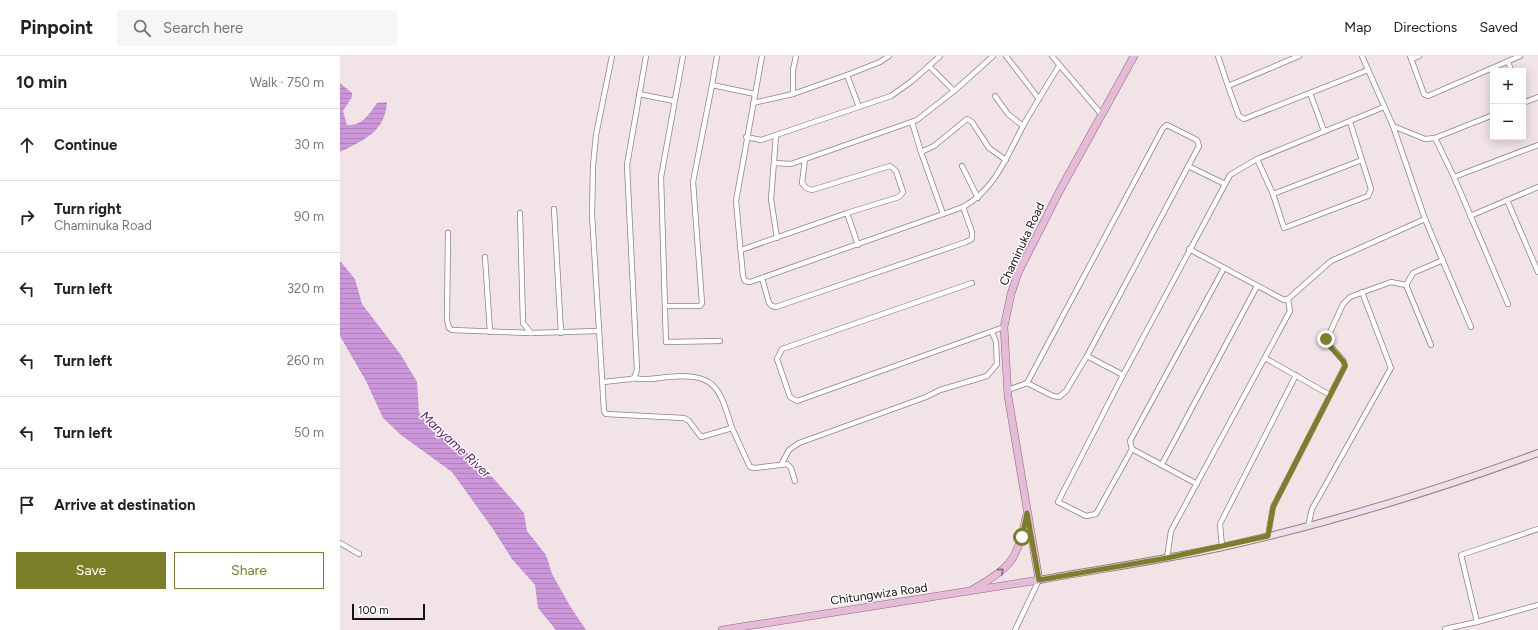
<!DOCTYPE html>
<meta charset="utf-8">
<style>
body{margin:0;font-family:Figtree,sans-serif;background:#f6f6f6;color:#222}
.controls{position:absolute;right:12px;top:12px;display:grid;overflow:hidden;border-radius:0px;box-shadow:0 2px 10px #0003}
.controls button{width:36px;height:36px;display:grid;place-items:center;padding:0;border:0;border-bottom:1px solid #e0e0e0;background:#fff;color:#222;font:20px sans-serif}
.scale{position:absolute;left:12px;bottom:10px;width:73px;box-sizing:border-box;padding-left:4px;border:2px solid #151011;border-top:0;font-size:11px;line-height:14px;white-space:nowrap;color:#151011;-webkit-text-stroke:3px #fff;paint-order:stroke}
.stop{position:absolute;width:12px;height:12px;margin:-9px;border:3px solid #7c7e28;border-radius:50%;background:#fff}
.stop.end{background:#7c7e28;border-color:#fff;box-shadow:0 1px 4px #0008}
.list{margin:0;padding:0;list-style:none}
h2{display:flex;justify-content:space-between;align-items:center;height:52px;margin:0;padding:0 16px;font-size:17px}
h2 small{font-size:13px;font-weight:400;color:#767676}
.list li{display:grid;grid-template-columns:26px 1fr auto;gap:12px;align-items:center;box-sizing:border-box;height:72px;padding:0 16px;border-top:1px solid #e0e0e0}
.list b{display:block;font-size:15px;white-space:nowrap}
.list p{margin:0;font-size:13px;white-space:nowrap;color:#767676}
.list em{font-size:13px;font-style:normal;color:#767676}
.actions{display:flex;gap:8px;padding:12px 16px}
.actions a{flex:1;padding:9px 0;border:1px solid #7c7e28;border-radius:0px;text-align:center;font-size:14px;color:#7c7e28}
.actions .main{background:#7c7e28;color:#fff}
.icon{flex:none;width:22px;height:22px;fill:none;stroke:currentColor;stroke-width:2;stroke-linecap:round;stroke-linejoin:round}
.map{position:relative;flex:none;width:1198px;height:574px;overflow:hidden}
header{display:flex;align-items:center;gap:24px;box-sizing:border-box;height:56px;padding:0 20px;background:#fff;border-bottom:1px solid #e0e0e0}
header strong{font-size:19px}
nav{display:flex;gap:22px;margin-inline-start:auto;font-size:14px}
.search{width:280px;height:36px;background:#f6f6f6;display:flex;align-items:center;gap:10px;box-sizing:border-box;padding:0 14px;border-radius:0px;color:#767676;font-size:15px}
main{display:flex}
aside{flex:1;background:#fff}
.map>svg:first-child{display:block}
.water{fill:url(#water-rules)}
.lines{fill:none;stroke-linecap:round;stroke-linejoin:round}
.street-casing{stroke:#8f8285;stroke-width:6}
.secondary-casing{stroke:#8f8285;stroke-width:8}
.primary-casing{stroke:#916381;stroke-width:8}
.street{stroke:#fff;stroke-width:4.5}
.secondary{stroke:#f2deeb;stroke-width:6}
.primary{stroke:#e5bcd7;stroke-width:7}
.oneway{stroke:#876f7e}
.route{stroke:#7c7e28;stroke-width:5}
.labels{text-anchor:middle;stroke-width:3;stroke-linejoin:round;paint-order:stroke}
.street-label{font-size:12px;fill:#151011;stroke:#fff}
.water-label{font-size:13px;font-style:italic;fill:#5d1e6d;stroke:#fff}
</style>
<header>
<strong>Pinpoint</strong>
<div class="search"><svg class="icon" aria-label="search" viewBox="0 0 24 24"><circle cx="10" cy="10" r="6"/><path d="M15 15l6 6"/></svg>Search here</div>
<nav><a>Map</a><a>Directions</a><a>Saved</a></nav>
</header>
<main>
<aside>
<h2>10 min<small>Walk · 750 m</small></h2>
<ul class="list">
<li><svg class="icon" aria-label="ahead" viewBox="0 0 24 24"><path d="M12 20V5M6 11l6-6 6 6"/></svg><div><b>Continue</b></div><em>30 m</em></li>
<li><svg class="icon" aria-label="right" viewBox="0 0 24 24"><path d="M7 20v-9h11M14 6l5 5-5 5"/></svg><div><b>Turn right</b><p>Chaminuka Road</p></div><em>90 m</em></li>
<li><svg class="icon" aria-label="left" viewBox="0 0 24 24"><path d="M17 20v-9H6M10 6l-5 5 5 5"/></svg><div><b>Turn left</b></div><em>320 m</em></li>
<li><svg class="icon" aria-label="left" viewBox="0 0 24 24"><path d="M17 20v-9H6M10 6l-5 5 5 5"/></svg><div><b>Turn left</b></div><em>260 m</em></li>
<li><svg class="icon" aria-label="left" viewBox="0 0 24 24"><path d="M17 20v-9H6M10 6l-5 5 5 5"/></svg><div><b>Turn left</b></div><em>50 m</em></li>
<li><svg class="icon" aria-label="arrive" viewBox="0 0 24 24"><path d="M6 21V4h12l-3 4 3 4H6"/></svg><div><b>Arrive at destination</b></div></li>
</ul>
<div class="actions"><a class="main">Save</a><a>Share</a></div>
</aside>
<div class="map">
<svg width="1198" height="574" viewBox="0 0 1198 574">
<defs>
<pattern id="water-rules" width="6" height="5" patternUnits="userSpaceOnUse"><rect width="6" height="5" fill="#cb97da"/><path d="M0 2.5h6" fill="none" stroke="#ad81ba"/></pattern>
</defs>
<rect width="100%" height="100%" fill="#f1e3e6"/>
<g class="water">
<path d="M0,27L12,37V41L3,55L7,69C23,70 29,58 37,47L47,46C45,76 24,84 0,96Z"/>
<path d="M0,205L15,223L22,248L61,299L77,326L79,357L122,392L154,423L184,457L187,475L206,499L212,518L230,550L246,574H216L198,552L195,529L172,503L153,473L112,416L61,379L43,362L26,325L0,280Z"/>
</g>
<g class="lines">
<defs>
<g id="street">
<path d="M272,0L256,79L253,110L252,159L264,355L266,358L344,362L349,365L361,381L392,372L410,411L415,412L447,408L451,412L455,425"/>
<path d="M343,0L321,121L326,286L380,285"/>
<path d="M422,0L396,145L403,220L405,225L410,226L623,151C655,134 668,98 684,68C695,49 707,29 719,10"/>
<path d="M666,0L699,43"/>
<path d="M712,0L762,59"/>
<path d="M878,0L888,30"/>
<path d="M959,0L888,30L899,60L904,63L1028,14"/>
<path d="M1022,0L1053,70L1085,83L1095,82L1153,59"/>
<path d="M1070,0L1084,38L1088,40L1180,0"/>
<path d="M1072,3L1079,0"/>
<path d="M1168,5L1171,15"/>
<path d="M589,10L614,35"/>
<path d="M372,29L377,0"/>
<path d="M970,37L984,75"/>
<path d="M299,38L334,45"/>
<path d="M453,38V14L456,0"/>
<path d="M655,40L668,58L683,70"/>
<path d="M413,47L453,38L507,19"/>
<path d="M1183,47L1198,41"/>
<path d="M519,51L507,19L540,6L549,0"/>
<path d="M572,66L581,96L603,158"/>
<path d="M436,79L431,143L437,182"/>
<path d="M406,81L421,84L436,79L551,40L572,25L600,0"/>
<path d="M1095,82L1114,121L1168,248"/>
<path d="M581,96L594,90L627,63L632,66L649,92L666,104"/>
<path d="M917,103L933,138L944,172L1028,140L1031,133L1010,66"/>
<path d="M435,107L451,108L577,64L614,35L653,0"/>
<path d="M622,110L638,142"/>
<path d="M848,110L885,128"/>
<path d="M1114,121L1198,89"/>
<path d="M933,138L1022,104"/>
<path d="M1167,144L1198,216"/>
<path d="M214,153L221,277"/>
<path d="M180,157L183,267L191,277"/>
<path d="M507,157L518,189"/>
<path d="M1130,160L1198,131"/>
<path d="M1085,163L1131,271"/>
<path d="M108,177L107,264L109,272L112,274L191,277L259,275"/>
<path d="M401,194L507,157L559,141L563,136L556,115L550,110L472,134L466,132L462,127L465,103"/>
<path d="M145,201L150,276"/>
<path d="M422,222L429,247L432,250L436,251L626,186L632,183V176L623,151"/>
<path d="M632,227L442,293L437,303L450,341L457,345L664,271"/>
<path d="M1066,229L1091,289"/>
<path d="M948,243L991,205L1085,163L1053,70"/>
<path d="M326,250H360L362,247L353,126L372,29L415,38"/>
<path d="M747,300L783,319"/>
<path d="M925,302L990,339"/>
<path d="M294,322C305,325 317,322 328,321C376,317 379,331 392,372"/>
<path d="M263,326L291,323L294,322L297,314L287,109L306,0"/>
<path d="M668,334L687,327L713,340L719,341L726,335L747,300L859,90L857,84L827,69L823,72L687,327"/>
<path d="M792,393L756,458L746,460L718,446L783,319L890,119L917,103L1044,51"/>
<path d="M442,407L449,394L459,387L586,341L600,334L647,320L657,308L656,286L652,276"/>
<path d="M822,408L917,230"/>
<path d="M857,428L792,393L790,385L884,212"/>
<path d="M968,470L972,453L1051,312L1022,236"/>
<path d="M928,480L933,451L1005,310L1003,304L986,285L1003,248L1010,241L1051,226L1066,229L1073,217L1103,204"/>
<path d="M0,487L19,498"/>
<path d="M882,491L880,468L956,319"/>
<path d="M827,502L831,475L950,255L948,243L944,244L849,193"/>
<path d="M1137,566L1121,499L1198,473"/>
<path d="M1105,573L1137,566L1198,549"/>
<path d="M675,574L699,524"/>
</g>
<path id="secondary" d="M699,524C760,513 822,504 883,491C990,467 1095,435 1198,397"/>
<g id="primary">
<path d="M632,534C671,511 677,505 686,461"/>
<path d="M382,574L699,524L668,340L664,271L671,238L678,217L719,136L794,0"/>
</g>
</defs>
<use href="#street" class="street-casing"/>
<use href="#secondary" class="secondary-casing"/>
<use href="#primary" class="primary-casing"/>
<use href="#street" class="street"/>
<use href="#secondary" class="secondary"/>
<use href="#primary" class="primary"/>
</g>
<defs><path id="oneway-chevron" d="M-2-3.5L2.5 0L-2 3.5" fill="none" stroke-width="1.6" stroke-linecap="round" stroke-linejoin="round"/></defs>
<use class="oneway" href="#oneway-chevron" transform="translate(661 515) rotate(-41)"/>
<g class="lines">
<path class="route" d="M682,481L687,457L699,524L827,502L928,480L933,451L1005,310L1004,306L988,288L986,283"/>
</g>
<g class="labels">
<g class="street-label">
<text transform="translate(682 188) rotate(-65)" y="4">Chaminuka Road</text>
<text transform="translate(539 538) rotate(-8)" y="4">Chitungwiza Road</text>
</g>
<g class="water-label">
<text transform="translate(116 388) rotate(43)" y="5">Manyame River</text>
</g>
</g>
</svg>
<div class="controls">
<button>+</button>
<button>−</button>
</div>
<div class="scale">100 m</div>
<div class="stop" style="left:682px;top:481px"></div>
<div class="stop end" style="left:986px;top:283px"></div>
</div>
</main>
